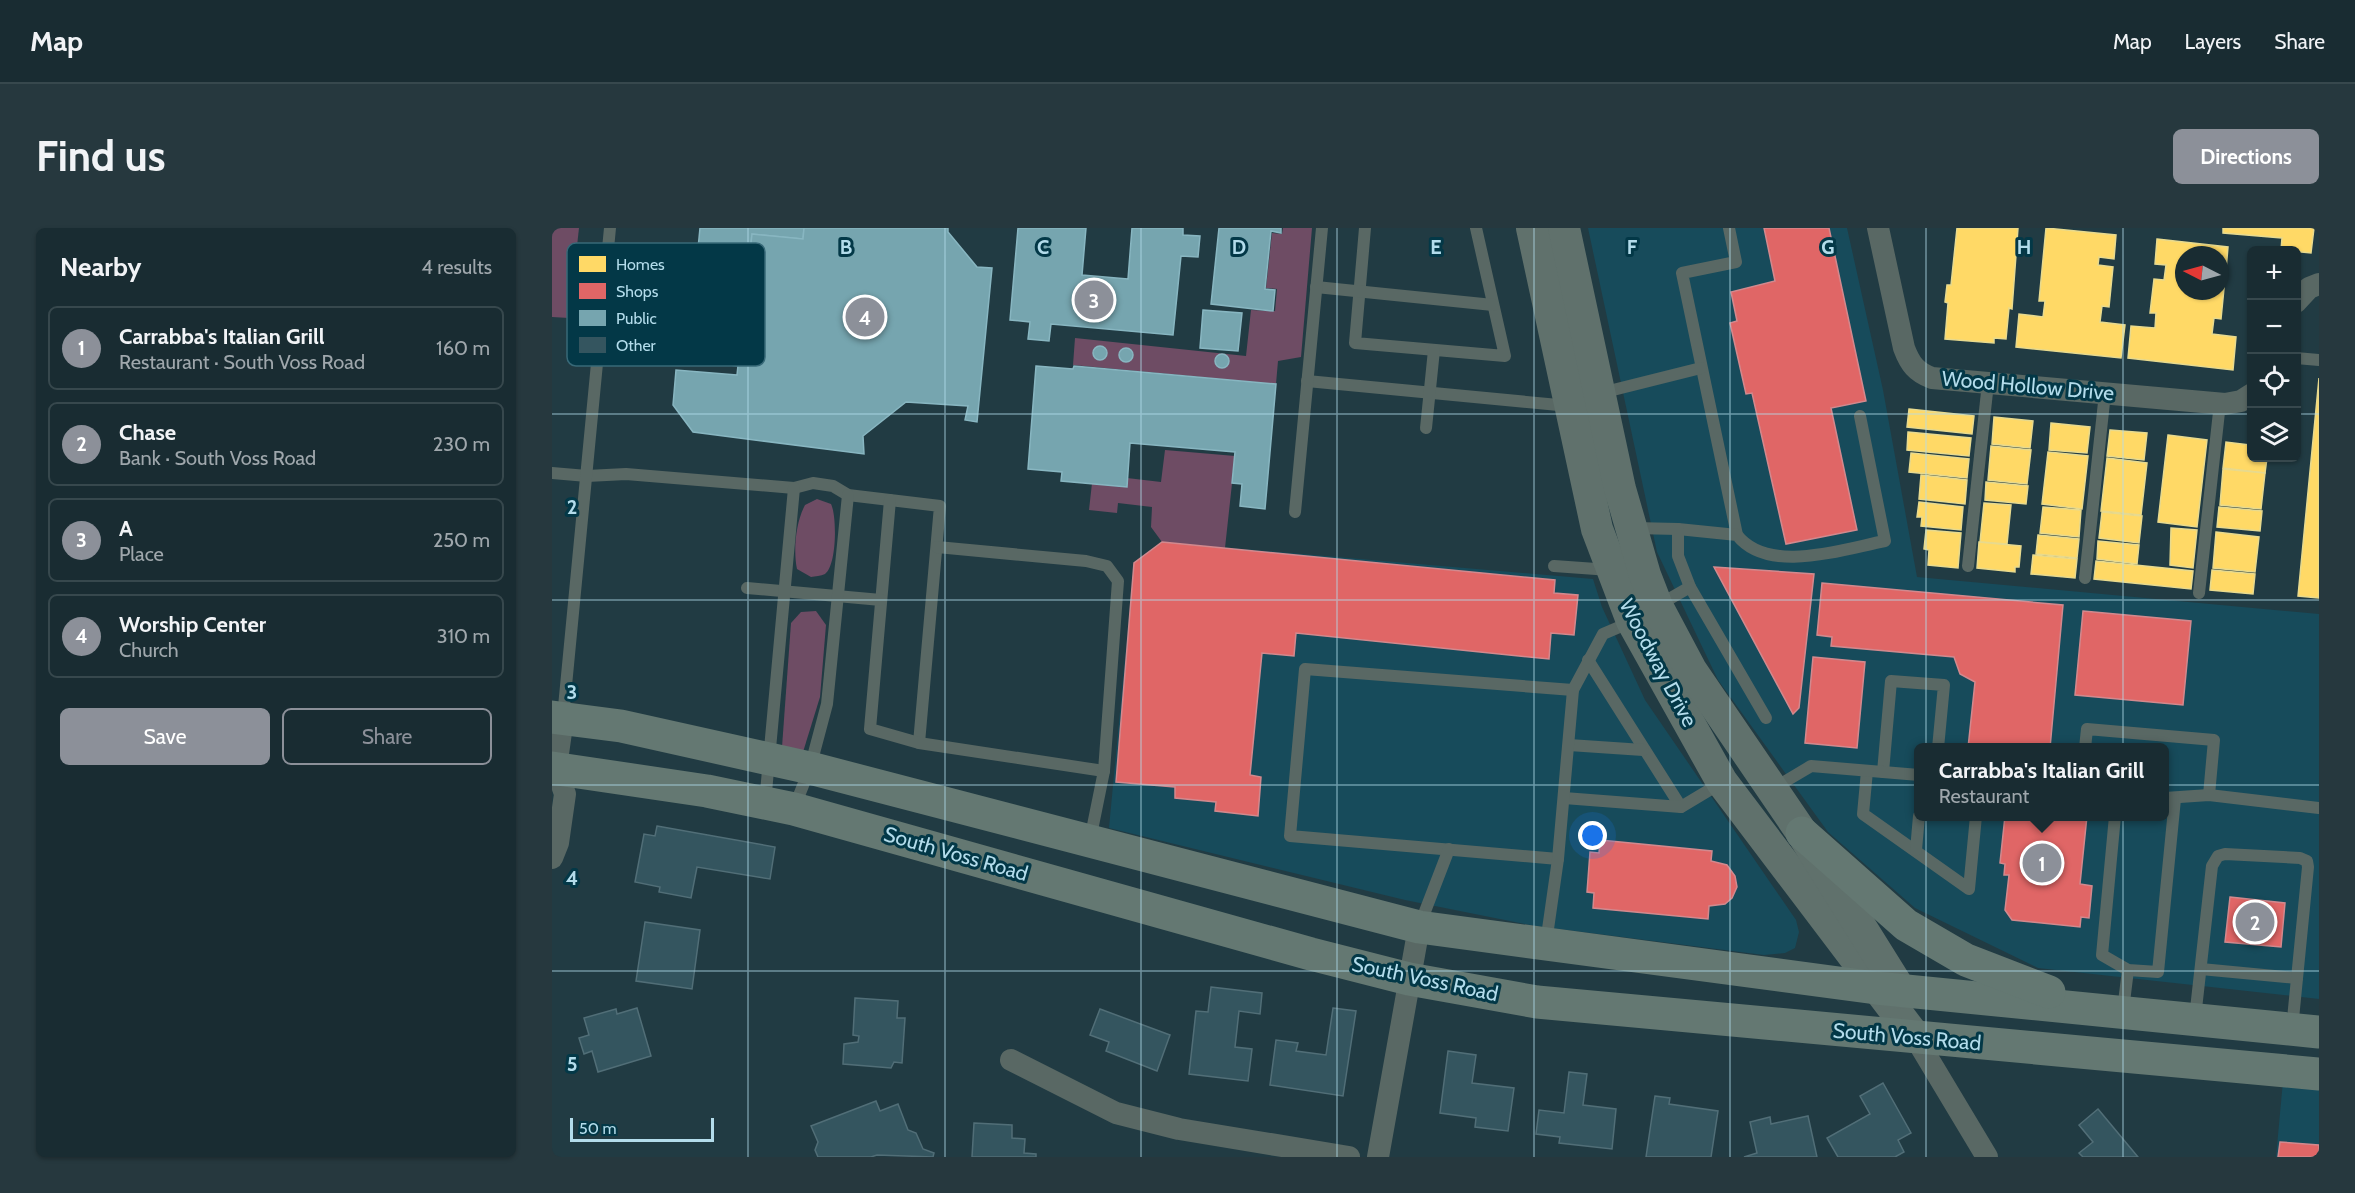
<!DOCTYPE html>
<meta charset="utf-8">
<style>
body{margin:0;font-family:Cabin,sans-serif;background:#26383e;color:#f1f3f6}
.controls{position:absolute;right:18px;top:18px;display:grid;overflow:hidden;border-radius:9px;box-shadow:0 2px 4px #0004}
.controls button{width:54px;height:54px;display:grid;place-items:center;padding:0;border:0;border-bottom:2px solid #37484d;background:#192c32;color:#f1f3f6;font:30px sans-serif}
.compass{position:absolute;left:1623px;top:18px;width:54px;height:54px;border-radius:50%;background:#192c32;box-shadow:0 2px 4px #0004;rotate:276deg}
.scale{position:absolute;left:18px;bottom:15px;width:144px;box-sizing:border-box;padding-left:6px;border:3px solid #b3dceb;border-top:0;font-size:16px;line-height:21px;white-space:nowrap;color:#b3dceb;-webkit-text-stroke:4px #033847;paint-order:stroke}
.you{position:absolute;left:1041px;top:608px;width:21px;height:21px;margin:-15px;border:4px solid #fff;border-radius:50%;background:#1a73e8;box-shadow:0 0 0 9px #1a73e833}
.badge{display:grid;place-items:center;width:39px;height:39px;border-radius:50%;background:#8c9099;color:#fff;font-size:20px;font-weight:700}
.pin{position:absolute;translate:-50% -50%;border:3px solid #fff;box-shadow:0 2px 6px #0006}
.popup{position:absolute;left:1362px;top:515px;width:255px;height:78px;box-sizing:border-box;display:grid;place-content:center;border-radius:9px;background:#192c32;filter:drop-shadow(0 2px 4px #0005);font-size:20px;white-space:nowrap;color:#9fa7ac}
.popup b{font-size:22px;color:#f1f3f6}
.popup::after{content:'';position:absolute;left:50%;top:100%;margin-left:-12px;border:12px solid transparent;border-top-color:#192c32}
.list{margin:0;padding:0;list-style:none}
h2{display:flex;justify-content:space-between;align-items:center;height:78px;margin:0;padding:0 24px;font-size:26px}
h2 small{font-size:20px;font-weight:400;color:#9fa7ac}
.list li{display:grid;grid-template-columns:39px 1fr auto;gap:18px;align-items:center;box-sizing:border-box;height:84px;margin:0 12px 12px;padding:0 12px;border:2px solid #37484d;border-radius:9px}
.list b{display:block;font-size:22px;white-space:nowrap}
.list p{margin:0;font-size:20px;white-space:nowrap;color:#9fa7ac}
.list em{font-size:20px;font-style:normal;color:#9fa7ac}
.actions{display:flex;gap:12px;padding:18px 24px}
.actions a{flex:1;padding:14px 0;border:2px solid #8c9099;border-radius:9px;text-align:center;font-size:21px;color:#8c9099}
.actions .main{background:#8c9099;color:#fff}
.icon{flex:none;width:33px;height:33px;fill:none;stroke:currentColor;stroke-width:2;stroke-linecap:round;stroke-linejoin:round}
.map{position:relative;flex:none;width:1767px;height:929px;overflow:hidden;border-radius:9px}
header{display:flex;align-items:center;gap:36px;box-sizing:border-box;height:84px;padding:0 30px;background:#192c32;border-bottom:2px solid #37484d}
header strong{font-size:28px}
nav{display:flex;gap:33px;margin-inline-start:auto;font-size:21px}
.intro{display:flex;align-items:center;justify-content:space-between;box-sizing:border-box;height:144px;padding:0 36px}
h1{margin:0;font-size:42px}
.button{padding:15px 27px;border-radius:9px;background:#8c9099;color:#fff;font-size:21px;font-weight:700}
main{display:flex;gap:36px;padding:0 36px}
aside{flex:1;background:#192c32;border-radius:9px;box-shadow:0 2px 4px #0004}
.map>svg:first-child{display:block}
.built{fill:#174b5b;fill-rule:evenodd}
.green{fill:#6e4c64}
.homes{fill:#ffd966;stroke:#e8da8e;stroke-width:1.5}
.shops{fill:#e06666;stroke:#d2898e;stroke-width:1.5}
.public{fill:#76a5af;stroke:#88b6c1;stroke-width:1.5}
.building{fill:#34555f;stroke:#516e77;stroke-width:1.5}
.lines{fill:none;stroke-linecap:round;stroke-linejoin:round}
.lane{stroke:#596864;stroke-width:12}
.street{stroke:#596864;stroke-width:22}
.secondary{stroke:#60716c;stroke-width:32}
.primary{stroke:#647872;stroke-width:33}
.grid{fill:none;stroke:#b3dceb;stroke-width:1.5;stroke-opacity:0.55}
.labels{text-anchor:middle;stroke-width:6;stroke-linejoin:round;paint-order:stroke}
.street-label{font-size:21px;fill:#b3dceb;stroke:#033847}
.key{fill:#033847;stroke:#386978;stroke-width:1.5}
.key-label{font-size:16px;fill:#b3dceb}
.grid-label{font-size:20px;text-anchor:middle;font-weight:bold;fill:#b3dceb;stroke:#033847;stroke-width:6;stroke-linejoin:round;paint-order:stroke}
</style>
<header>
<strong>Map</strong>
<nav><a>Map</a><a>Layers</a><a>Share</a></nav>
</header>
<div class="intro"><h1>Find us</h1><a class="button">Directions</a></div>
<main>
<aside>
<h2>Nearby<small>4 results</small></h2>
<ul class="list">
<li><span class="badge">1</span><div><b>Carrabba's Italian Grill</b><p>Restaurant · South Voss Road</p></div><em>160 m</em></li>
<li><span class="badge">2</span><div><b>Chase</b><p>Bank · South Voss Road</p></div><em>230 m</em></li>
<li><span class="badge">3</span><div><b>A</b><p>Place</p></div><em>250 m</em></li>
<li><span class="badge">4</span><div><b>Worship Center</b><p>Church</p></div><em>310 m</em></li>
</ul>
<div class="actions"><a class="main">Save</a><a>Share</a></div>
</aside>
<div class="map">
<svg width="1767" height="929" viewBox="0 0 1767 929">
<rect width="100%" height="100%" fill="#213b43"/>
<g class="built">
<path d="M1036,0H1295L1331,162L1365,349L1767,386V771L1486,740L1363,680L1276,604L1166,452L1105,324ZM1367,520H1613V588H1367Z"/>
<path d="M610,314L1041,351L1050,379L1093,472L1244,692L1247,704L1243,720L1233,725L1212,727L983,698L853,672L557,600L582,335Z"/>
<path d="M1731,853L1767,857V929H1724Z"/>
</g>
<g class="green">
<path d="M0,0H27L17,90L0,89Z"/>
<path d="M731,0H760L749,129L726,133L724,156L521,137L523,110L694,128L699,82L723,83L725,61L714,60L720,5L730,6Z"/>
<path d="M613,222L683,228L673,320L610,314L599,299L600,279L566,275L565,285L537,282L540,255L575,250L609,254Z"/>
<path d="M265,271L279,276C285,288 285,337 273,346C269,348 263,348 259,349L245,341C241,321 244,294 253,277Z"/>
<path d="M264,383L274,397L268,469L251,524L230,519L239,395L249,384Z"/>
</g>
<g class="homes">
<path d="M1405,0H1466L1460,81L1457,80L1454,111L1442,110V115L1393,111L1396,75L1393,74L1395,57H1399Z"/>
<path d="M1494,0L1564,7L1562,31L1547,29L1546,37L1561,39L1557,79L1550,78L1548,94L1573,97L1569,130L1464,119L1467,86L1491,89L1493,73H1487Z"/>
<path d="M1671,0H1762L1759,25L1729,22L1730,10L1671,5Z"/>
<path d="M1605,11L1676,19L1674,42H1668V27H1632V63H1668V50H1673L1669,91L1662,90L1660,106L1684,109L1681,142L1576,130L1579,98L1603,100L1604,85H1598L1602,51L1612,52L1614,37L1603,36Z"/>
<path d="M1767,150V370L1746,368Z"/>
<path d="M1357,181L1422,188L1420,206L1355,199Z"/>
<path d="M1442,189L1481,193L1478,220L1440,216Z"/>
<path d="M1499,195L1538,199L1535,225L1497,222Z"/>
<path d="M1558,202L1595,205L1592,232L1555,228Z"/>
<path d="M1356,204L1419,210L1417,228L1355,222Z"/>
<path d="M1616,207L1655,212L1645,299L1606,294Z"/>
<path d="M1698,213L1700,230H1715L1713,245L1671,240L1674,214L1698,217Z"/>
<path d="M1439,218L1479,222L1475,256L1436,252Z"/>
<path d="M1496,224L1536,228L1530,281L1490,276Z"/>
<path d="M1359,225L1417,231L1415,250L1357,244Z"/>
<path d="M1555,230L1595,235L1589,287L1549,283Z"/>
<path d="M1671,241L1713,245L1709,281L1668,277Z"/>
<path d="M1369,247L1415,252L1413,276L1367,271Z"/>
<path d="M1434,254L1476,258L1474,276L1433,272Z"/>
<path d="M1367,274L1411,279L1409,302L1369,298L1370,289H1365Z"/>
<path d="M1432,275L1459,277L1455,316L1428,314Z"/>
<path d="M1491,279L1529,282L1527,309L1488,305Z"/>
<path d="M1667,279L1710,283L1708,303L1665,299Z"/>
<path d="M1550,284L1590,288L1587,315L1547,310Z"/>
<path d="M1619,300L1645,302L1641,340L1618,337Z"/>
<path d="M1374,302L1409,305L1406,340L1376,337L1377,322L1372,321Z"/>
<path d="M1664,304L1707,309L1703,344L1661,340Z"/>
<path d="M1486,307L1527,311L1525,330L1484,326Z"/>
<path d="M1546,313L1587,317L1585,336L1545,331Z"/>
<path d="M1427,314L1469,318L1467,339H1463V344L1425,340Z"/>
<path d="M1481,327L1525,331L1523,350L1479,346Z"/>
<path d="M1544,333L1641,343L1639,361L1542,351Z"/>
<path d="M1660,342L1703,346L1701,366L1658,362Z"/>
</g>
<g class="shops">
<path d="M1212,0H1277L1314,173L1279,180L1305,302L1234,316L1200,165L1194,166L1178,95L1185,93L1179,64L1223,53Z"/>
<path d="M610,314L1003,352L1002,365L1026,367L1022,407L999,405L997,431L744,405L742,428L710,425L698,547L709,549L706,588L663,583L664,574L623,570V559L564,554L582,335Z"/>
<path d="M1162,339L1262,346L1247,480L1241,486Z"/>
<path d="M1270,355L1511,377L1498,520H1416L1423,454L1408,446L1402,429L1279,418L1280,409L1265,407Z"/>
<path d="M1531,383L1639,393L1631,477L1523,467Z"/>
<path d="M1261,429L1313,434L1305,520L1253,515Z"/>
<path d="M1453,588H1535L1528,656L1540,658L1537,690L1529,689L1528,699L1460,692L1453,682L1457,647H1452L1453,636L1448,635Z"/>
<path d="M1048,612L1160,623L1159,633L1175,637L1183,648L1185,659L1180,670L1173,676L1157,678L1156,691L1041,680L1042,665L1035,664L1038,624L1047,625Z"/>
<path d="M1678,669L1733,675L1729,719L1673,714Z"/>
<path d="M1728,914L1767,917V929H1726Z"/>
</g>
<g class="public">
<path d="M148,0H252L251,11L200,6L187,138L135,133Z"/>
<path d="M252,0H396V4L425,39L440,40L425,194L413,192L416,178L354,174L311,208L312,226L141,204L121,177L124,142L185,147L200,6L251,11Z"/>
<path d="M466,0H534L530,47L576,51L580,0H631V7L648,8L646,29L629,28L621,107L499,96L497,113L476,111L478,94L458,92Z"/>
<path d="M667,0H729V5L719,3L713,61L723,62L721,83L659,76Z"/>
<path d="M651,82L690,85L686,123L648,120Z"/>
<circle cx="548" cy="125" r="7"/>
<circle cx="574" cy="127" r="7"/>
<circle cx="670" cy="133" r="7"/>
<path d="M484,138L521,141L522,138L724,156L713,281L688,278L690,256L680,255L683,224L578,215L575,259L509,253L510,244L476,241Z"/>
</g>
<g class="building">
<path d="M105,598L223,619L218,651L145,639L139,670L107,664L108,659L83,654L92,606L103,608Z"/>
<path d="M93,694L148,702L140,761L84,753Z"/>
<path d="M659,759L710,765L708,786L687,783L683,819L700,821L696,853L637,846L644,783L656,784Z"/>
<path d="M303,770L346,773L345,790H353L350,835L342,834L339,840L291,836L292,816L306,814L307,808L301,807Z"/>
<path d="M85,780L99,828L46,844L40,823L32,826L27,810L37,807L32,790L64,781L65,786Z"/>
<path d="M781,780L804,783L791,868L718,857L724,812L746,815L744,823L774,827Z"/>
<path d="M548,781L618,807L605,843L554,823L557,814L538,807Z"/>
<path d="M896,823L924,827L920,855L962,860L956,903L923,899L924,890L888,885Z"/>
<path d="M1017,844L1035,846L1031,877L1064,881L1060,921L1007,915L1008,909L984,906L987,882L1012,885Z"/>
<path d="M1331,855L1359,905L1346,912L1352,924L1343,929H1286L1275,910L1318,886L1308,868Z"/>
<path d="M1103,868L1118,870L1117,876L1166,883L1159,929H1094Z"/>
<path d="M324,873L328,883L346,876L356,902L364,905L371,921L382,925L381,929L325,927L319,929H266L263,922L266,914L259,898Z"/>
<path d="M1546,881L1586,929H1531L1527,925L1541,914L1527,897Z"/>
<path d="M1256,888L1265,929H1192L1205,925L1198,894L1218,889L1219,896Z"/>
<path d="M422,895L460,897V910L473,911L472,925L484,926V929H420Z"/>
</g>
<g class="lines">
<g class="lane">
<path d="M813,0L803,115L953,128L924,0"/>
<path d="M1177,0L1184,34L1130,45L1185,307"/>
<path d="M764,59L941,77"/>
<path d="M1744,130L1767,132"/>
<path d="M755,153L1017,178"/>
<path d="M1049,165L1149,140"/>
<path d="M874,200L882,122"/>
<path d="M0,245L35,248L74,246L242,260L261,255L281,258L296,267L388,278L367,515"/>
<path d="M338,272L318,501L367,515L552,543"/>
<path d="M743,284L770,0"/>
<path d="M1082,300L1126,301L1185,307C1216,347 1291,321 1333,313L1308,188"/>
<path d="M1126,301V328L1138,359L1214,490"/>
<path d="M385,319L534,333L555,338L566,353L552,543L538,612"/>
<path d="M1002,338L1058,342"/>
<path d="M1416,338L1436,155"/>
<path d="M1533,350L1553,165"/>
<path d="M195,360L329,372"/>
<path d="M1647,365L1668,175"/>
<path d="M1105,378L1138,359"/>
<path d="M1036,432L1129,579"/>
<path d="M11,489L58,0"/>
<path d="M1017,517L1091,522"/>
<path d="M1533,520L1535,501L1662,512L1657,567"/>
<path d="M1315,543L1311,586L1417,661L1424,588"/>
<path d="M1331,544L1339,453L1392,457L1386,520"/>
<path d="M1222,560L1259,538L1367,547"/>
<path d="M1012,570L1129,579L1169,555"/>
<path d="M1613,570L1657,567L1767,580"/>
<path d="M213,575L242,260"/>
<path d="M242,580L258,540L275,476L296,267"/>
<path d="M1563,588L1550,727L1576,742L1606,744L1623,571"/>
<path d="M1364,622L1367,588"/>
<path d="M1006,631L738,608L753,441L1021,462"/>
<path d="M867,699L897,621"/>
<path d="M994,715L1006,631L1021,462L1051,406L1079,394"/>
<path d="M1649,741L1745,750"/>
<path d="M1571,782L1576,742"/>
<path d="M1643,790L1660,638L1666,628L1673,626L1748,630L1755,633L1756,639L1740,801"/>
</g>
<g class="street">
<path d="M1326,0L1352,120C1358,136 1364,144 1380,150L1673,176L1689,173L1700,166"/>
<path d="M1744,74L1757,60L1767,56"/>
<path d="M0,630L6,615L13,566L4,540L11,490"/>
<path d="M1363,809L1435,929"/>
<path d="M459,832L564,885L627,901L797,929"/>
<path d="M826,929L867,699"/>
</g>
<g class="secondary">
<path d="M980,0L1045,301L1080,393L1170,554L1363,809"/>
<path d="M1012,0L1068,261L1093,347L1105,378L1139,442L1250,605L1350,765"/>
</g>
<g class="primary">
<path d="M0,489L69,498L258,540L867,699L1324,760L1767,804"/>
<path d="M0,540L155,563L242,581L759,726L857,751L985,774L1767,846"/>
<path d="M1250,605L1354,697L1414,732L1497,764"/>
</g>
</g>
<path class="grid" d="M196,0V929M393,0V929M589,0V929M785,0V929M982,0V929M1178,0V929M1374,0V929M1571,0V929M0,186H1700M1744,186H1767M0,372H1767M0,557H1767M0,743H1767"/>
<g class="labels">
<g class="street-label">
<text transform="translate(1476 158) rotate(5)" y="7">Wood Hollow Drive</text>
<text transform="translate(1106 435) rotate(62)" y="7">Woodway Drive</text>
<text transform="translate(404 626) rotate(16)" y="7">South Voss Road</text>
<text transform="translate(873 751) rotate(12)" y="7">South Voss Road</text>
<text transform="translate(1355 809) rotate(5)" y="7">South Voss Road</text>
</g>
</g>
<rect x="15" y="15" width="198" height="123" rx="9" class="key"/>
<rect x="27" y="28" width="27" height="16" fill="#ffd966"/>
<rect x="27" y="55" width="27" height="16" fill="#e06666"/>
<rect x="27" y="82" width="27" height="16" fill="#76a5af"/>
<rect x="27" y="109" width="27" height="16" fill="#34555f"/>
<g class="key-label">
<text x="64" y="42">Homes</text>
<text x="64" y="69">Shops</text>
<text x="64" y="96">Public</text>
<text x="64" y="123">Other</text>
</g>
<g class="grid-label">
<text x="294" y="26">B</text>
<text x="491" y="26">C</text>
<text x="687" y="26">D</text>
<text x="884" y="26">E</text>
<text x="1080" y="26">F</text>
<text x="1276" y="26">G</text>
<text x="1472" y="26">H</text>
<text x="20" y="286">2</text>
<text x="20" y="471">3</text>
<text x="20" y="657">4</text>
<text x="20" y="843">5</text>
</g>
</svg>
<div class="controls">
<button>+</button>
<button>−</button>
<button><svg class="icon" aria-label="locate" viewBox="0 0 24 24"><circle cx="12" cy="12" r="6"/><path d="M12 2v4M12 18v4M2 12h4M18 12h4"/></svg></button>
<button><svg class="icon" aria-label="layers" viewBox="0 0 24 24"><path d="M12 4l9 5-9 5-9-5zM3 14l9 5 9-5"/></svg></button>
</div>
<svg class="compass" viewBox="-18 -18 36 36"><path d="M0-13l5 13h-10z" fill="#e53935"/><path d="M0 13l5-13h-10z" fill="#9fa7ac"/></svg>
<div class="scale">50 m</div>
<div class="you"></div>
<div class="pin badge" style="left:1490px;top:635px">1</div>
<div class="popup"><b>Carrabba's Italian Grill</b>Restaurant</div>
<div class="pin badge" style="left:1703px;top:694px">2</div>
<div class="pin badge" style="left:542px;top:72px">3</div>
<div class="pin badge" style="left:313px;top:89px">4</div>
</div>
</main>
